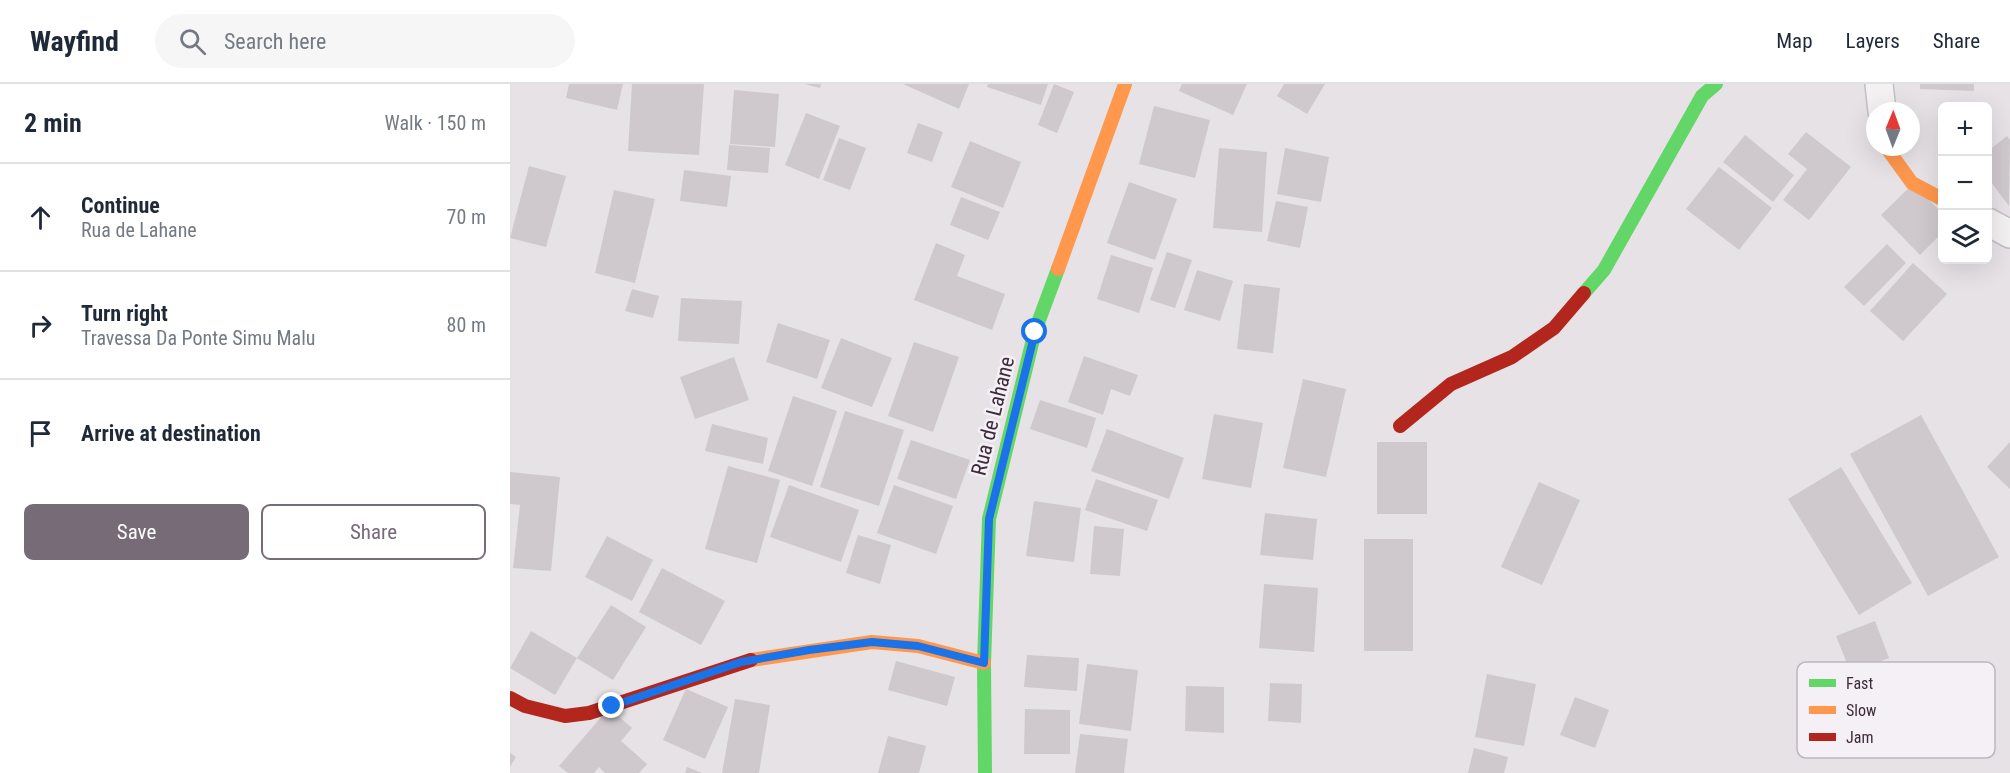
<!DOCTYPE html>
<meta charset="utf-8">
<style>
body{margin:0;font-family:"Roboto Condensed",sans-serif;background:#f6f6f7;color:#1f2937}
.controls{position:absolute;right:18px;top:18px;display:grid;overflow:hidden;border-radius:9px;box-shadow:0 6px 24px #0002}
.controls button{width:54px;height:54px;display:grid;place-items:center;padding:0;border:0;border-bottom:2px solid #e0e1e3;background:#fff;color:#1f2937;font:30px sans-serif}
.compass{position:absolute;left:1356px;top:18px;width:54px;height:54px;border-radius:50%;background:#fff;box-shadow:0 6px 24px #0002;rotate:1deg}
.stop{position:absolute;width:18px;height:18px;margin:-14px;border:4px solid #1a73e8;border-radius:50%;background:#fff}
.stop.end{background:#1a73e8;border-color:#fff;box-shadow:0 2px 6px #0008}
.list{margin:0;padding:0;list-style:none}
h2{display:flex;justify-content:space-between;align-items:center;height:78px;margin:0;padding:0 24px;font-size:26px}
h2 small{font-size:20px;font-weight:400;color:#747a83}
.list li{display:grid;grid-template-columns:39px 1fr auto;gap:18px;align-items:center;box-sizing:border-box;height:108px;padding:0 24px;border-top:2px solid #e0e1e3}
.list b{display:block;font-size:22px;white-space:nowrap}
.list p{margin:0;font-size:20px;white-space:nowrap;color:#747a83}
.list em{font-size:20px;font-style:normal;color:#747a83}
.actions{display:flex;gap:12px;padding:18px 24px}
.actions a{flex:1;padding:14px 0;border:2px solid #786b78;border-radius:9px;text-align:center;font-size:21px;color:#786b78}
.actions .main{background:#786b78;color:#fff}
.icon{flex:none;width:33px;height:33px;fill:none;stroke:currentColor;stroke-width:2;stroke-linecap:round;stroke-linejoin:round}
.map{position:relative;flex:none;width:1500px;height:689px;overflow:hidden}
header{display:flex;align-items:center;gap:36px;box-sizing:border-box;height:84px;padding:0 30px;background:#fff;border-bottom:2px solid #e0e1e3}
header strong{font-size:28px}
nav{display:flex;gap:33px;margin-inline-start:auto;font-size:21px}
.search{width:420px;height:54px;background:#f6f6f7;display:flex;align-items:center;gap:15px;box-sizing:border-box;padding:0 21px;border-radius:33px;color:#747a83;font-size:22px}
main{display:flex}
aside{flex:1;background:#fff}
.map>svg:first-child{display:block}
.building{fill:#cfc9ce}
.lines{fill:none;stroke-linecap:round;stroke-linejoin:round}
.street-casing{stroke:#c3bfc3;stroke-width:30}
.street{stroke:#f4f1f3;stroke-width:27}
.fast{stroke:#63d668;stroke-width:14}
.slow{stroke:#ff974d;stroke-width:14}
.jam{stroke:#b3261e;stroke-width:14}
.route{stroke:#1a73e8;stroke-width:8}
.labels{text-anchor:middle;stroke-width:5;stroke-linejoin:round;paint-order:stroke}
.street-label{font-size:21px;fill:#3d2b3c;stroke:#f5f0f5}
.key{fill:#f5f0f5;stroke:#beb5be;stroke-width:1.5}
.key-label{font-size:16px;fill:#3d2b3c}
</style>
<header>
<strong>Wayfind</strong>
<div class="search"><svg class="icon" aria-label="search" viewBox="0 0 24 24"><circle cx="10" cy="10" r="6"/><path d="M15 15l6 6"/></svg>Search here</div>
<nav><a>Map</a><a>Layers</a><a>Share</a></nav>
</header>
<main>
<aside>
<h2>2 min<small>Walk · 150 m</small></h2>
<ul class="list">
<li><svg class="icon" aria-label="ahead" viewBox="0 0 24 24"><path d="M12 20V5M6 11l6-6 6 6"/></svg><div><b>Continue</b><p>Rua de Lahane</p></div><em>70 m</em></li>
<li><svg class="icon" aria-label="right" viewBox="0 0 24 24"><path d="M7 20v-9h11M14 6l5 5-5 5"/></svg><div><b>Turn right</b><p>Travessa Da Ponte Simu Malu</p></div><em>80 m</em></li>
<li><svg class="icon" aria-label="arrive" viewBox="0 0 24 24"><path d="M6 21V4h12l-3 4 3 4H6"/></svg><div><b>Arrive at destination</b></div></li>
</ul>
<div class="actions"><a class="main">Save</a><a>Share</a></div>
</aside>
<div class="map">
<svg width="1500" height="689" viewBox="0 0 1500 689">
<rect width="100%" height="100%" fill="#e7e2e6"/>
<g class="building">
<path d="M59,0H113L107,26L56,14Z"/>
<path d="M122,0H194L189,71L118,67Z"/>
<path d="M295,0H311L310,4Z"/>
<path d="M393,0H459L449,25Z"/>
<path d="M478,0H538L531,21L477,3Z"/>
<path d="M544,0L564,8L547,49L528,41Z"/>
<path d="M672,0H737L723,31L669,7Z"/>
<path d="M774,0H815L797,30L767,12Z"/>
<path d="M1410,0H1464V7L1410,5Z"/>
<path d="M224,6L269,10L265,63L220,60Z"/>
<path d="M644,22L700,36L685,94L629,80Z"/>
<path d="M296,29L330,42L309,95L275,81Z"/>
<path d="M408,39L433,48L422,78L397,69Z"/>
<path d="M1296,48L1341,83L1299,136L1273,116L1297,85L1278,70Z"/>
<path d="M1235,51L1284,91L1263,118L1213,78Z"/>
<path d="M1497,52L1500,56L1499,122L1478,94V67Z"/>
<path d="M329,54L356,64L340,106L313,96Z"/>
<path d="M460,57L511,78L493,124L441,103Z"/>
<path d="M219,61L260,64L258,89L217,86Z"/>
<path d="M709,64L757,68L752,148L703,144Z"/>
<path d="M775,64L819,73L811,118L767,110Z"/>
<path d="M19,82L56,92L36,163L0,154Z"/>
<path d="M1209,83L1262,124L1229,166L1176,125Z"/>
<path d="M174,86L221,92L217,123L170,117Z"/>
<path d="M619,98L667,115L645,176L597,159Z"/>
<path d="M1403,100L1432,129V149L1410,171L1371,131Z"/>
<path d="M104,106L145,115L125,199L85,189Z"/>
<path d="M451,113L490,128L478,156L440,141Z"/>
<path d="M766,117L798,123L790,164L757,157Z"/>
<path d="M426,159L455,171L447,192L495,210L482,246L404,216Z"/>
<path d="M1377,160L1396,179L1354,222L1334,203Z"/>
<path d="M657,168L682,176L665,224L640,216Z"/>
<path d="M601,171L643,184L629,229L587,215Z"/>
<path d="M1403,179L1437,210L1393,257L1360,227Z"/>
<path d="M687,186L723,197L710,237L674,226Z"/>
<path d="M734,200L770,204L763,269L727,265Z"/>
<path d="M122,205L149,212L143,234L115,227Z"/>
<path d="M171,214L232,217L229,260L168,257Z"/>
<path d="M268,239L320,256L307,295L256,278Z"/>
<path d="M331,254L382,274L362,323L311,304Z"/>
<path d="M404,258L449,273L423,348L378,332Z"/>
<path d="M574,272L628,291L620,312L601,305L593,331L558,318Z"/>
<path d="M224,273L239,316L185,335L170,293Z"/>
<path d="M793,295L836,305L816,393L773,384Z"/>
<path d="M283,312L327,327L302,402L258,387Z"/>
<path d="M530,316L586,334L577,364L520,345Z"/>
<path d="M335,327L394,346L369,422L310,403Z"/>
<path d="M704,330L753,339L741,404L692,395Z"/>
<path d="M1411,331L1489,473L1418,512L1340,370Z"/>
<path d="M202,340L258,354L253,380L195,367Z"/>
<path d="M597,345L674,374L659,415L581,387Z"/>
<path d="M401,356L460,376L446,415L387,395Z"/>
<rect x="867" y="358" width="50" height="72"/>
<path d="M1500,358V405L1477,383Z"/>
<path d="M218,382L270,396L247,479L195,465Z"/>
<path d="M1331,383L1402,499L1349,531L1278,415Z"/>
<path d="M0,388L50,393L41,487L3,484L10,421L0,420Z"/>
<path d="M586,395L648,416L637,447L575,426Z"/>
<path d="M1029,398L1070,416L1032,501L991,483Z"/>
<path d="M279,401L349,426L331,478L260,453Z"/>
<path d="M384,401L443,422L426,470L367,449Z"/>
<path d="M524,417L571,424L564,478L516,472Z"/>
<path d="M755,429L807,435L803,476L750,471Z"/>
<path d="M584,442L614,445L610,492L580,490Z"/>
<path d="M348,451L381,461L370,500L336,489Z"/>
<path d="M97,452L143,476L122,517L75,493Z"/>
<rect x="854" y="455" width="49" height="112"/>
<path d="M152,484L215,517L191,561L129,528Z"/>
<path d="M754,500L808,504L804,568L749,564Z"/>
<path d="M101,521L136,543L103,596L67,574Z"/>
<path d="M1365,537L1379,574L1341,589L1326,552Z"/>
<path d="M21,547L67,574L45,611L0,584Z"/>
<path d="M517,571L569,574L567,607L514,603Z"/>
<path d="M386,577L445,593L437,622L378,606Z"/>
<path d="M577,580L628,586L621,647L569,640Z"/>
<path d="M977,590L1026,600L1014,662L965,653Z"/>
<path d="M760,599L792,600L791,639L758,637Z"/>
<path d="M676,602L714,603V649L675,647Z"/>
<path d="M176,605L218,623L195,675L153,656Z"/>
<path d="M1065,613L1099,626L1085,664L1050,651Z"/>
<path d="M225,615L260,621L249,689H212Z"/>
<path d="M99,624L122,644L111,657L137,680L129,689H95L89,683L84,689H58L49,682Z"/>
<path d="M515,625L560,626V670H514Z"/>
<path d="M570,650L618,655L614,689H565Z"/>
<path d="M378,652L416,662L409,689H368Z"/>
<path d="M964,664L998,673L994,689H958Z"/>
<path d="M0,669L6,673L0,683Z"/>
<path d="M177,683L192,689H175Z"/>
</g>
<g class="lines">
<defs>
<g id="street">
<path d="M1369,0L1372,27"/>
<path d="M1478,138L1500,150"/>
</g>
</defs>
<use href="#street" class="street-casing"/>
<use href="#street" class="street"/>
<g class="fast">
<path d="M1074,209L1094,186L1192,12L1206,0"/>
<path d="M475,689L474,579L479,435L525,247L548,185"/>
</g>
<g class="slow">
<path d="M1376,63L1402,99L1432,115"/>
<path d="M548,185L615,0"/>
<path d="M241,576L362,558L408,562L474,579"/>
</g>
<g class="jam">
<path d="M890,342L941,300L1002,273L1044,244L1074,209"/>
<path d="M0,614L15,622L55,632L79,629L241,576"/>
</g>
</g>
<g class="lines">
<path class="route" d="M102,622L231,578L299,566L362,558L408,562L474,579L479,435L525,248"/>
</g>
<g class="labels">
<g class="street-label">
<text transform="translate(483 332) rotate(-76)" y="7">Rua de Lahane</text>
</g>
</g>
<rect x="1287" y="578" width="198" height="96" rx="9" class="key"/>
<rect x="1299" y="595" width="27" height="8" fill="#63d668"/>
<rect x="1299" y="622" width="27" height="8" fill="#ff974d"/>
<rect x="1299" y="649" width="27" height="8" fill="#b3261e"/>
<g class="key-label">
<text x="1336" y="605">Fast</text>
<text x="1336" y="632">Slow</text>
<text x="1336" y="659">Jam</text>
</g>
</svg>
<div class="controls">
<button>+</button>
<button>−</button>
<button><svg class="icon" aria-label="layers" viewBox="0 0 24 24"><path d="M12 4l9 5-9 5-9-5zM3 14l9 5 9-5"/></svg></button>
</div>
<svg class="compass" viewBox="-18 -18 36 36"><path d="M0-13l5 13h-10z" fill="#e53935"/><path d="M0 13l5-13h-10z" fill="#747a83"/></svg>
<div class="stop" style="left:525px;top:248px"></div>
<div class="stop end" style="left:102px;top:622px"></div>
</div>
</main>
